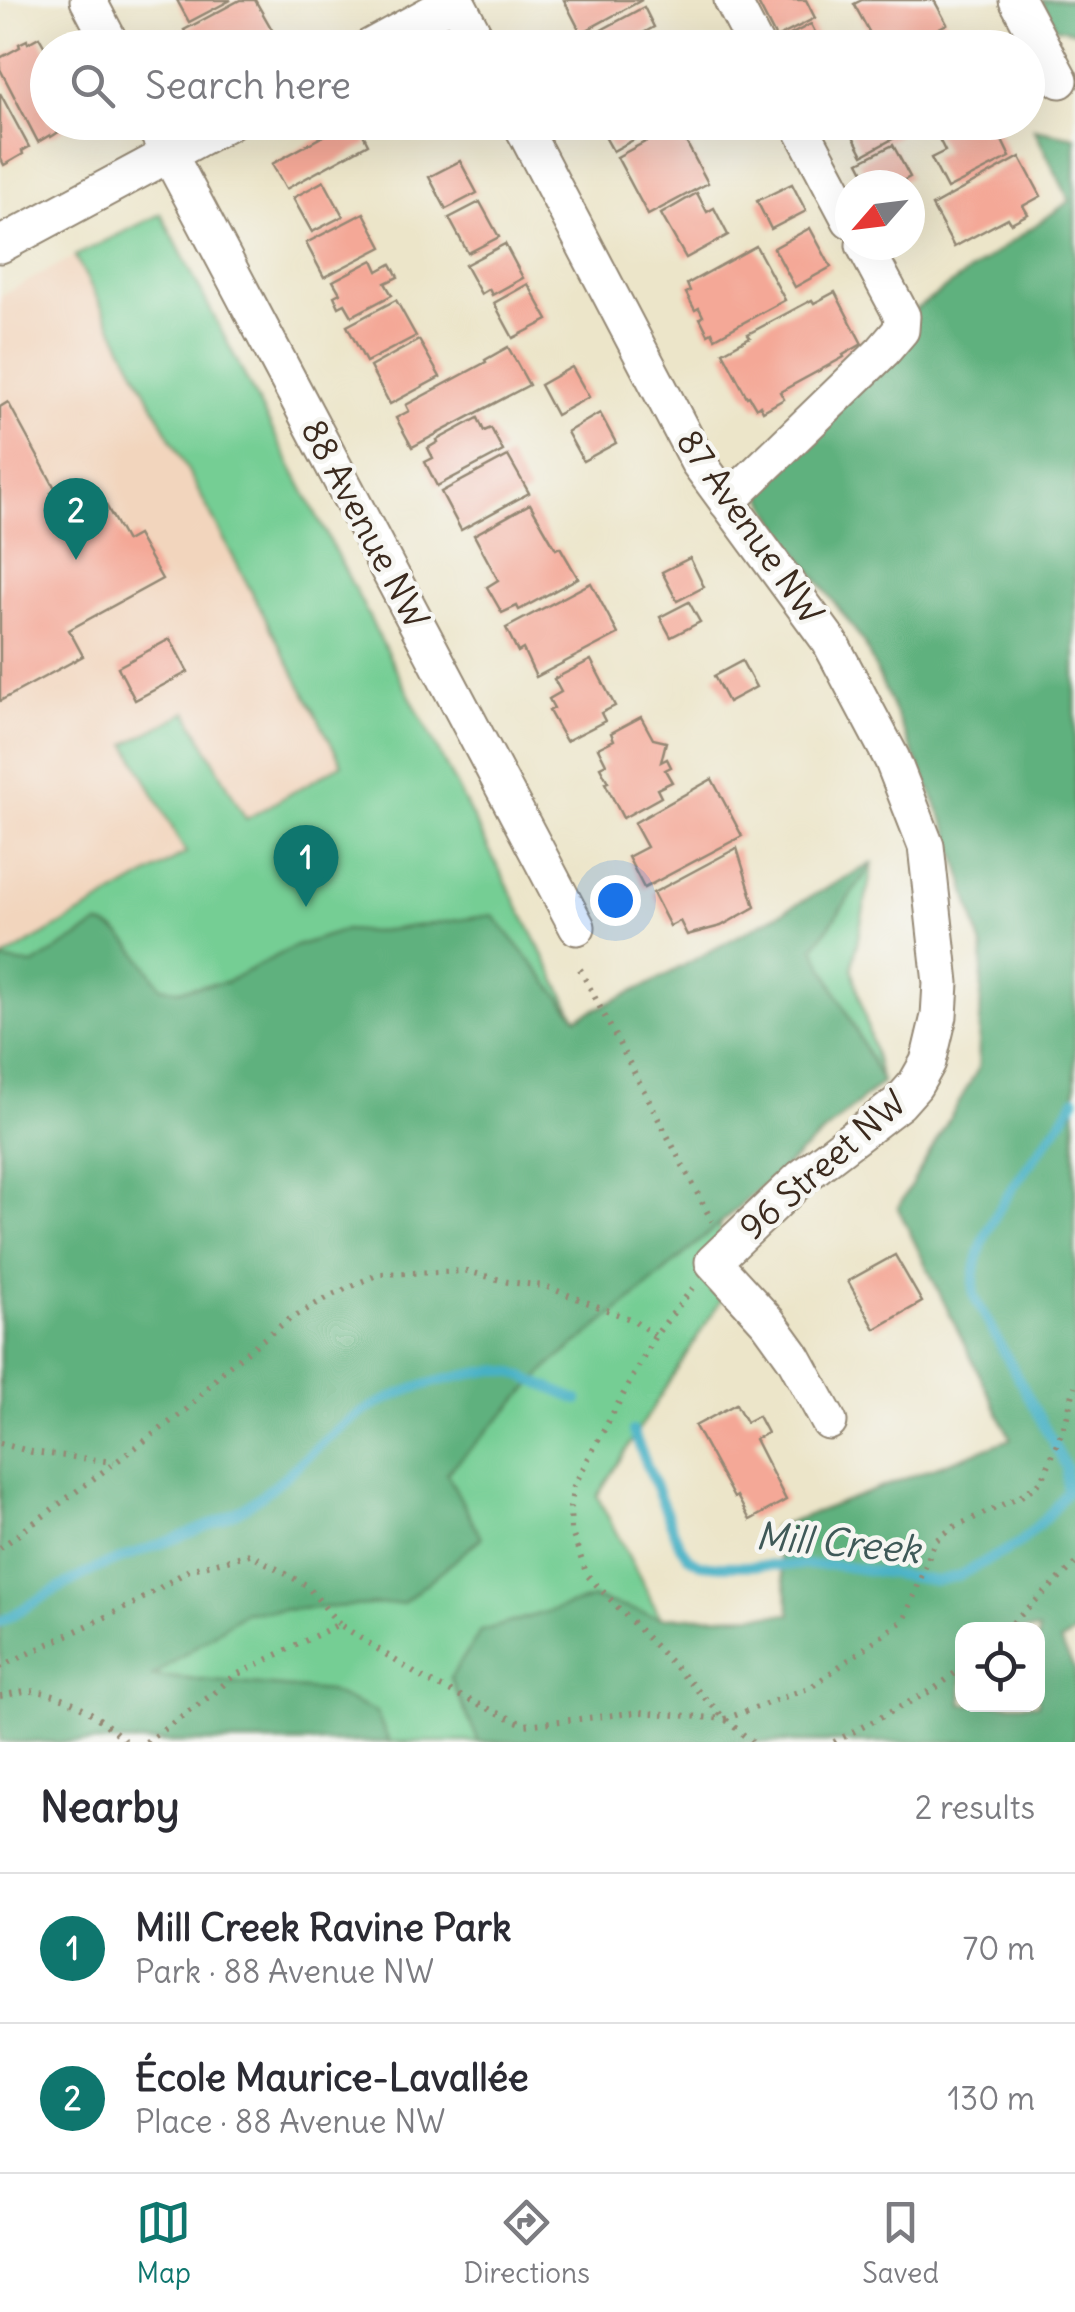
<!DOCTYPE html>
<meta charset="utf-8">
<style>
body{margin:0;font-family:Delius,sans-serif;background:#f2f2f3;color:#2b2b33}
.controls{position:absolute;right:30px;bottom:30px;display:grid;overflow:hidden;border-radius:20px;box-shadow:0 10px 40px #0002}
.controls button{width:90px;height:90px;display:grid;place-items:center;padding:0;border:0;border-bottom:2px solid #e1e1e2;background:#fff;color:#2b2b33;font:50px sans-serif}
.compass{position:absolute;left:835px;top:170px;width:90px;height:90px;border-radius:50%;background:#fff;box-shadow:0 10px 40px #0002;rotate:242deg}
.you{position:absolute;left:615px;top:900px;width:35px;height:35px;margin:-25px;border:8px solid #fff;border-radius:50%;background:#1a73e8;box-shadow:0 0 0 15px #1a73e833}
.badge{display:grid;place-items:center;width:65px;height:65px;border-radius:50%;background:#0f766e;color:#fff;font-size:32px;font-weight:700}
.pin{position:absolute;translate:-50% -82px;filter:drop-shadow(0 2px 5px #0008)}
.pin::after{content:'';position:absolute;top:52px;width:35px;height:30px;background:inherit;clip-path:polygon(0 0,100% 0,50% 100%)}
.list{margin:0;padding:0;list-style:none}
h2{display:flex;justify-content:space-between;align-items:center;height:130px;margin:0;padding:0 40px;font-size:42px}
h2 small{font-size:32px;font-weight:400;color:#7c7c81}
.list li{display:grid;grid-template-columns:65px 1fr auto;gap:30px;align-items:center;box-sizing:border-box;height:150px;padding:0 40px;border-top:2px solid #e1e1e2}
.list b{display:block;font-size:38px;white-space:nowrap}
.list p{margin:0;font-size:32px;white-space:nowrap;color:#7c7c81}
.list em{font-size:32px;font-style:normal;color:#7c7c81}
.icon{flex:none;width:55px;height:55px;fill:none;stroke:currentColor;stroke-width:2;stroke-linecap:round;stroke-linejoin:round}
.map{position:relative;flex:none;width:1075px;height:1742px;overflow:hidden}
.search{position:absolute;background:#fff;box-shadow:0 10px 40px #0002;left:30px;right:30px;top:30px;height:110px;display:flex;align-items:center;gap:25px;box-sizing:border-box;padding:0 35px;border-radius:55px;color:#7c7c81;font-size:38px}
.sheet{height:430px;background:#fff}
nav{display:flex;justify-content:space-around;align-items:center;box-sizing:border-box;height:140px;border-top:2px solid #e1e1e2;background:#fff;font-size:28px;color:#7c7c81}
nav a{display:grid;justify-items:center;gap:5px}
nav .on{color:#0f766e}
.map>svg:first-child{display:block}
.built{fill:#f2d5bd}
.green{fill:#74ce94;stroke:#587c59;stroke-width:2.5}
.forest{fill:#5fb17e;stroke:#4d6e4e;stroke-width:2.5;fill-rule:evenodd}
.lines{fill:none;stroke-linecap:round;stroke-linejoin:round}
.stream{stroke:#47b1c5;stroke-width:10}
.building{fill:#f4a897}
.minor-casing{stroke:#948874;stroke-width:39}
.path{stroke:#948874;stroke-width:6;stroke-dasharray:2.5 8;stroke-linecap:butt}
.minor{stroke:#fff;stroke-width:35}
.labels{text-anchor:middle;stroke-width:9;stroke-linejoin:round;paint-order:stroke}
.street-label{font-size:35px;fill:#3b2a1e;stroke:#f6f6f2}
.water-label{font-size:38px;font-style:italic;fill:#3f5958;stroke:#f6f6f2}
</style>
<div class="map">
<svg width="1075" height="1742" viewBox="0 0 1075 1742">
<rect width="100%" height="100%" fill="#f6f6f2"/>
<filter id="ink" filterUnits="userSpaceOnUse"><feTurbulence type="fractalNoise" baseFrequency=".01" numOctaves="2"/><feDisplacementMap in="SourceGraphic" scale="20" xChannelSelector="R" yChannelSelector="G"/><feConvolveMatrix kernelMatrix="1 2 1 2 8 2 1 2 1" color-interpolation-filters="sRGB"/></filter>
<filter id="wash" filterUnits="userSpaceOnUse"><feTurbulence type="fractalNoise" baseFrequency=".0048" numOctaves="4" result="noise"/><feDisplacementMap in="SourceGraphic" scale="40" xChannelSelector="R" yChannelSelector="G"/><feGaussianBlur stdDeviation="2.25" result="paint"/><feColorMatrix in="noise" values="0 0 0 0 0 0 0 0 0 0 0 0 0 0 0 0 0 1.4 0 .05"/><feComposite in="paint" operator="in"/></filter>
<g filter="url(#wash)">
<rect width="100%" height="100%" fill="#ece5c9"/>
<path class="built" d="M75,256L342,764L0,960V296Z"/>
<path class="green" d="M1034,129L1075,137V1633L1038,1630H962L874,1742H0V960L186,853L127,744L187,712L246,819L342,764L75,256L161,214L576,1018L648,985L873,863L852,968L882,1082L719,1224L724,1295L597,1496L661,1618L791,1614L773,1528L1011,1439L898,1208L978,1069L983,951L949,832L863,641L781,530L916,309L1070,201Z"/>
<g class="forest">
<path d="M1041,0H1075V32L1056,28Z"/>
<path d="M1034,129L1075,137V1633L1060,1642L1075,1670V1742H479L450,1678L481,1631L593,1598L661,1618L791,1614L773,1528L1011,1439L898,1208L978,1069L983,951L949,832L863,641L781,530L758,487L916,309L1070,201ZM962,1630H1038V1704H962Z"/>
<path d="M873,863L814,948L882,1082L634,1298L554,1362L447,1473L481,1538L403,1603L245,1612L153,1676L329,1691L376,1712L389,1742H0V960L33,965L99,924C127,929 145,965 161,987L178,990L226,982L296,946L345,930L373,932L493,915L577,1018L648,985Z"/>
</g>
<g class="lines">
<g class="stream">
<path d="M633,1431L680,1546L688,1557L700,1564L721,1566L834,1565L936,1581L958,1576L1020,1543L1052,1511L1067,1491L1066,1467L974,1296C968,1224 1040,1159 1075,1099"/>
<path d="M0,1622C35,1603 70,1579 107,1564C149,1547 195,1534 235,1513C273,1492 302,1459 335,1432C382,1393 438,1378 497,1370L512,1372L578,1400"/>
</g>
</g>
<g id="blocks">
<g class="building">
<path d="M177,0H231L189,22Z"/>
<path d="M240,0H255L275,35L252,48H194L184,30Z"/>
<path d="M564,0H642L581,33Z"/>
<path d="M764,0H806L815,18L776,38L758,3Z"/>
<path d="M862,0H934L947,24L899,48H878L854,4Z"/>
<path d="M644,7L654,27L638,36L645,48H568Z"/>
<path d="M811,24L823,48H777L775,43Z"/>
<path d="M39,37L48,53V122H74L51,137L50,135L38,142L0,69V58L20,47L19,44L27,40L28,43Z"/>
<path d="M0,93L29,147L22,151L23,154L4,165L0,157Z"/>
<path d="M349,122H357L368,144L286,189L272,164Z"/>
<path d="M600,122H666L613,151L598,124Z"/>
<path d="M852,122H891L898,136L863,155L847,125Z"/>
<path d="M937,122H993L1010,157L947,189L931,158L945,151L932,125Z"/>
<path d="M677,125L708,183L648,215L617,157Z"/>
<path d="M893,145L910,177L895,185H871L859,162Z"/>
<path d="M1020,157L1041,196L1023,206L1028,214L1011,223L1008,218L954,247L932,206Z"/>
<path d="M460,161L477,193L446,209L429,177Z"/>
<path d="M324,181L343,216L312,232L293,198Z"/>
<path d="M792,184L806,211L771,229L757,201Z"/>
<path d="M697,193L707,212L714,208L728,235L686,258L661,214Z"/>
<path d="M480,202L499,237L468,253L449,218Z"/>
<path d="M364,213L382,247L324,277L306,243Z"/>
<path d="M810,228L831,267L795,287L774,248Z"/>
<path d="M505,244L523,278L492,295L489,289L481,294L465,265Z"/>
<path d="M756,246L785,300L715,338L712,332L708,334L700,318L703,316L699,308L695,310L686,293L690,291L687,284Z"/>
<path d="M373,260L378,271L391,264L398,277L385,283L392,295L352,316L345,304L339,307L334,296L340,293L333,281Z"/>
<path d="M528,284L548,320L513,338L494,303Z"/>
<path d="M835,292L862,344L843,355L844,357L780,392L784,399L763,411L760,405L756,408L749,396L747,397L723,352L750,337L748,334L812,300L814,303Z"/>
<path d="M396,300L416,336L366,362L347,326Z"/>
<path d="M419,340L440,377L390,404L370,367Z"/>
<path d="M508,347L529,385L412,447L396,418L409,411L406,405L486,362L485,360Z"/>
<path d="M572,367L589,397L556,415L540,385Z"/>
<path d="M8,402L56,490L51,493L65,519L102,498L126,541L137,535L162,579L69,630L83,656L0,701V407Z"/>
<path d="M600,413L616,443L583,461L567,432Z"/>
<path d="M478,418L484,431L491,428L503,451L437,486L425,462L433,458L428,448L438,442L437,440Z"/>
<path d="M508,456L529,493L461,530L441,492Z"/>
<path d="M530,504L556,549L560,547L578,578L519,610L517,606L502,613L487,587L498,580L474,535Z"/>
<path d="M690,558L704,587L677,601L662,572Z"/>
<path d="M591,583L618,634L536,677L523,649L518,652L506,628Z"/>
<path d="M689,602L700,622L671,637L660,617Z"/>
<path d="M170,639L188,672L135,700L118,667Z"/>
<path d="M591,660L615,706L601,713L605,721L566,741L549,711L554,708L549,699L561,692L554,679Z"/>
<path d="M742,661L756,687L728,702L714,676Z"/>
<path d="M641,717L653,739L666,742L661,762L667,759L671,767L665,770L672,782L657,789L661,797L623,818L605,783L608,782L600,767L606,764L598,748L614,740L611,733Z"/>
<path d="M712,779L742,836L644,888L628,857L647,847L634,823Z"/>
<path d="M737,848L755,907L721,926L687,935L680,921L670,926L653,893Z"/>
<path d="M895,1255L922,1302L875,1329L848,1281Z"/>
<path d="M736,1404L746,1422L758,1416L767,1433L755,1439L786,1500L750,1520L737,1496L734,1498L695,1426Z"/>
</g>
</g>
</g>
<g filter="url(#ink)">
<use href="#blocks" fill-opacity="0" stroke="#948874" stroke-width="2.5"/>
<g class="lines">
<defs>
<g id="minor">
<path d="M88,0L113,48"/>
<path d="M456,0L481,48"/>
<path d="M732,0L757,48"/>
<path d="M1017,0L1060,80"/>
<path d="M368,48L456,0"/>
<path d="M152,122L577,927"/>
<path d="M520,122L698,462L830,642L892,759L926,846L941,983L939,1016L928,1062L915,1085L899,1103L801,1178L713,1262L768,1322L794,1358L829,1422"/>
<path d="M798,122L850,220"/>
<path d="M0,245L229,122"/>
<path d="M727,502L883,351L901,330L902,316L864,245"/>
</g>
</defs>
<use href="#minor" class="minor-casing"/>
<g class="path">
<path d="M580,969L712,1221"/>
<path d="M693,1288L655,1336L587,1461L574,1486L570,1508L571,1530L587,1575L725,1719L752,1742"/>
<path d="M0,1443L32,1452L114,1462"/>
<path d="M0,1548L186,1410L226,1368L288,1320L332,1295L379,1274L467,1271L508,1282L545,1286L635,1321L655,1336"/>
<path d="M1005,1630L1075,1564"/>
<path d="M0,1667L135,1603L189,1570L250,1554L306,1585L339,1624"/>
<path d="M0,1696C8,1695 17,1692 25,1691C64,1690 99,1716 126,1742"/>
<path d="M146,1742L213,1694L232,1677L339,1624L427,1681L525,1725L640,1712L725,1719L811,1687L905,1619L935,1541L954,1527L1020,1497L1042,1481L1065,1424L1075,1386"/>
<path d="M834,1742L934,1689L962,1668"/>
</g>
<use href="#minor" class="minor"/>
</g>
</g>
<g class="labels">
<g class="street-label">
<text transform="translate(365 524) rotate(62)" y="12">88 Avenue NW</text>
<text transform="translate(750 527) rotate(55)" y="12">87 Avenue NW</text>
<text transform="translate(823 1165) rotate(-41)" y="12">96 Street NW</text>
</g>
<g class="water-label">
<text transform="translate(838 1543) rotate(5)" y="13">Mill Creek</text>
</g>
</g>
</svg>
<div class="controls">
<button><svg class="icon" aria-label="locate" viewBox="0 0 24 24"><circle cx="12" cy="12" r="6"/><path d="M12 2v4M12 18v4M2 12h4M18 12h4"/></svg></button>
</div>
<svg class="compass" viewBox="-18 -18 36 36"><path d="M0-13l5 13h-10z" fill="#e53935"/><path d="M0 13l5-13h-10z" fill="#7c7c81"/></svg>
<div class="you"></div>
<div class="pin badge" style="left:306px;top:907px">1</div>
<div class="pin badge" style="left:76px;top:560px">2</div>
<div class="search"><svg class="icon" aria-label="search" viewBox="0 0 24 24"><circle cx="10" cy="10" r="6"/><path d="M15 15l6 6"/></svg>Search here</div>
</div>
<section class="sheet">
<h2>Nearby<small>2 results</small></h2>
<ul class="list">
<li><span class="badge">1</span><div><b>Mill Creek Ravine Park</b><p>Park · 88 Avenue NW</p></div><em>70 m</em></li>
<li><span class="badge">2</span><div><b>École Maurice-Lavallée</b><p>Place · 88 Avenue NW</p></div><em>130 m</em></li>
</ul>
</section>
<nav>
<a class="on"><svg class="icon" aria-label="map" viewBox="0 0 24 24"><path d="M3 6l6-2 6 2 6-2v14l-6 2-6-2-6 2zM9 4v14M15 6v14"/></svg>Map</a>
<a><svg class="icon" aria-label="directions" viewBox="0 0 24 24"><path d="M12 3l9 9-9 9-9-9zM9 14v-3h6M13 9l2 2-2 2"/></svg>Directions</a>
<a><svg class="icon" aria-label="saved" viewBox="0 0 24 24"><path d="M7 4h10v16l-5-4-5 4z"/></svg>Saved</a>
</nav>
